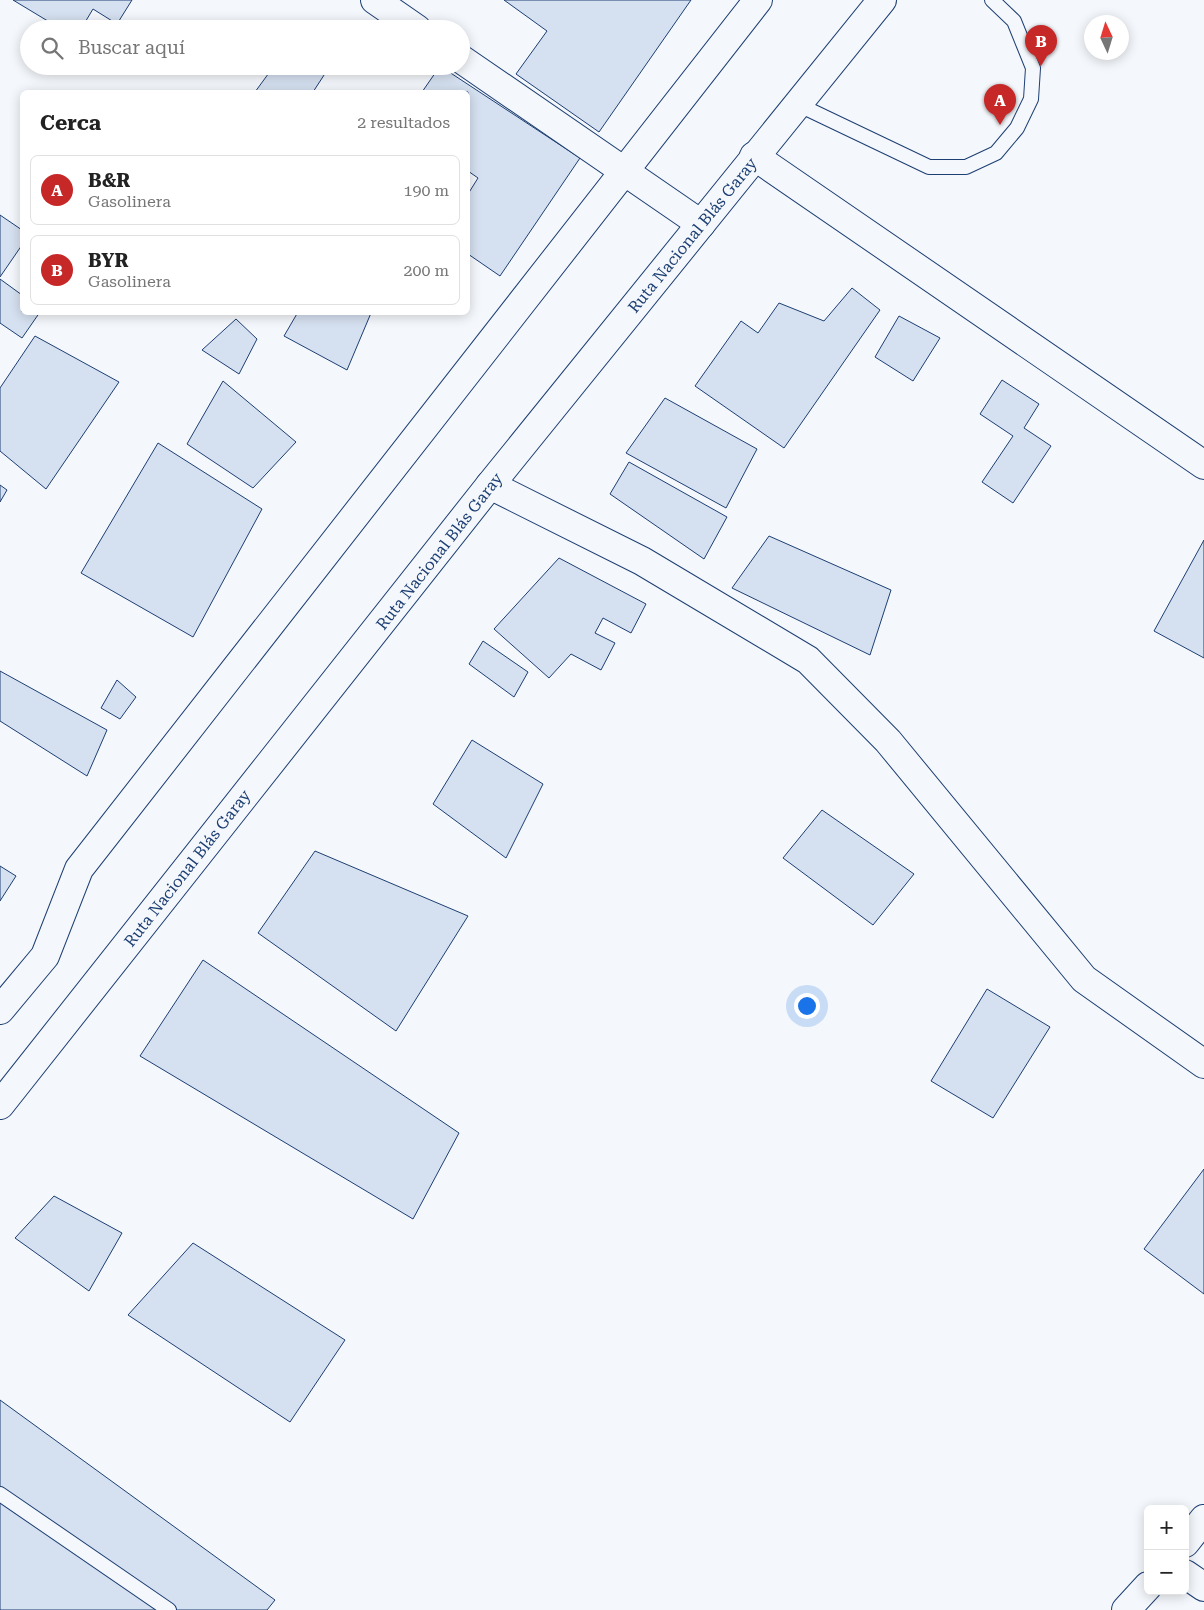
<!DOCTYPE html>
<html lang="es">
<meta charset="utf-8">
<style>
body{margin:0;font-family:"Roboto Serif",serif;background:#f6f6f6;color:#222}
.controls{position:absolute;right:15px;bottom:15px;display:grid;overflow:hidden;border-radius:8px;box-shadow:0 2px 12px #0003}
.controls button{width:45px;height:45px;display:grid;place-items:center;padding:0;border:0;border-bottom:1px solid #e0e0e0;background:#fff;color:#222;font:25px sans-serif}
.compass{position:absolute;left:1084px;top:15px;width:45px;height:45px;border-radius:50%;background:#fff;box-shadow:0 2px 12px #0003;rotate:356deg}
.you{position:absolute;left:806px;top:1005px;width:18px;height:18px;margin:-12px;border:4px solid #fff;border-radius:50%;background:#1a73e8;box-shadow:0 0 0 8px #1a73e833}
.badge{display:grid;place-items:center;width:32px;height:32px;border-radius:50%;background:#c62828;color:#fff;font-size:16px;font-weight:700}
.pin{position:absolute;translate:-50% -41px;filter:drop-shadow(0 1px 2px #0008)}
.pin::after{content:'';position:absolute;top:26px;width:18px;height:15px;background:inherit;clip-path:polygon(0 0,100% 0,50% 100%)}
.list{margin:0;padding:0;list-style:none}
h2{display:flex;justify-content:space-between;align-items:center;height:65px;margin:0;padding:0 20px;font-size:21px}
h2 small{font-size:16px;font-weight:400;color:#767676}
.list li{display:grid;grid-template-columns:32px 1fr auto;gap:15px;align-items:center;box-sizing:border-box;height:70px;margin:0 10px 10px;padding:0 10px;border:1px solid #e0e0e0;border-radius:8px}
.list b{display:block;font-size:19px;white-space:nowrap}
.list p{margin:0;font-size:16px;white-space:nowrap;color:#767676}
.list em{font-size:16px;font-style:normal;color:#767676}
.icon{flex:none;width:28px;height:28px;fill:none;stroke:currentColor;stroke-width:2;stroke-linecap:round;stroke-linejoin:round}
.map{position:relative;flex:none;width:1204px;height:1610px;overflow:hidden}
.search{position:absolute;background:#fff;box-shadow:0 2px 12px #0003;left:20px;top:20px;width:450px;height:55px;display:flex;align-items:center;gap:12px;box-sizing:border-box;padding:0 18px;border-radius:28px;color:#767676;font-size:19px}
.panel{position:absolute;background:#fff;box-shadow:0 2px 12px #0003;left:20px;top:90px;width:450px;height:225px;border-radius:8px}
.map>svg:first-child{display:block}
.building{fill:#d5e0f0;stroke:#1d3f73}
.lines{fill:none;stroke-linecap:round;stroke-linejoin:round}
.lane-casing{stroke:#1d3f73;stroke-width:16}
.street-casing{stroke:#1d3f73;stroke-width:30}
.highway-casing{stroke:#1d3f73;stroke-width:30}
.lane{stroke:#f4f7fb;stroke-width:14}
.street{stroke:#f4f7fb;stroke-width:28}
.highway{stroke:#f4f7fb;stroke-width:28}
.labels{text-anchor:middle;stroke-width:4;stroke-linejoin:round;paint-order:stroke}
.street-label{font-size:16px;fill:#1d3f73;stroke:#f4f7fb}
</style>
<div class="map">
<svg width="1204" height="1610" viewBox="0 0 1204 1610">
<rect width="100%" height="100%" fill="#f4f7fb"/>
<g class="building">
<path d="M13,0H132L117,24L93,9L81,29H61Z"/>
<path d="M504,0H691L599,132L516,74L547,31Z"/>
<path d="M274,66H320L328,69L313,92H255Z"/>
<path d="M440,66L580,158L500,276L468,254V194L478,178L468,171V92H422Z"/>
<path d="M0,215L22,230V245L0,277Z"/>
<path d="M0,279L22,295V312H40L22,338L0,323Z"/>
<path d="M852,288L880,310L784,448L695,386L741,321L758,333L779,303L824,321Z"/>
<path d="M298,312L371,313L347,370L284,336Z"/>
<path d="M899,316L940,338L913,381L875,357Z"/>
<path d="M236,319L257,339L239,374L202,350Z"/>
<path d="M35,336L119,382L46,489L0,451V388Z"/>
<path d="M1002,380L1039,404L1024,428L1051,446L1013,503L982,482L1013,436L980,414Z"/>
<path d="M223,381L296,442L253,488L187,444Z"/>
<path d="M665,398L757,449L726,508L626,453Z"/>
<path d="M158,443L262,509L193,637L81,573Z"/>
<path d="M629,462L727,517L704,559L610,494Z"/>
<path d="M0,485L7,490L0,502Z"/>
<path d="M769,536L891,590L870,655L732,588Z"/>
<path d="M1204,540V658L1154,631Z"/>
<path d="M559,558L646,604L631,633L603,618L595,633L615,643L601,670L571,654L549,678L494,629Z"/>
<path d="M483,641L528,672L514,697L469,664Z"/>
<path d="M0,671L107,730L87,776L0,721Z"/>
<path d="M117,680L136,697L120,719L101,708Z"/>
<path d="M472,740L543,784L506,858L433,804Z"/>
<path d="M822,810L914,874L873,925L783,858Z"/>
<path d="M315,851L468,916L396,1031L258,933Z"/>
<path d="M0,866L16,876L0,901Z"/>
<path d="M203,960L459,1133L413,1219L140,1056Z"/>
<path d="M987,989L1050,1027L993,1118L931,1081Z"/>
<path d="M1204,1169V1294L1144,1249Z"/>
<path d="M54,1196L122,1233L89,1291L15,1238Z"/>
<path d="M193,1243L345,1340L290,1422L128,1315Z"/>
<path d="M0,1400L275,1600L267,1610H0Z"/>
</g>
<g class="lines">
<defs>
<g id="lane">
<path d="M797,104L929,167H966L996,153L1017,128L1031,99L1033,68L1014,21L992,0"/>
<path d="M0,1494L169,1610"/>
</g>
<g id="street">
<path d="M375,0L417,29"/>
<path d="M461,59L701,224"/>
<path d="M754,156L1204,465"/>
<path d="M490,485L642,561L808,660L888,741L1084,979L1204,1064"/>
<path d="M0,1010L45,956L79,869L758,0"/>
<path d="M1185,1543L1204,1519"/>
<path d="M1185,1574L1204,1587"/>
<path d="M1126,1610L1148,1586"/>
</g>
<path id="highway" d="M0,1105L490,485L882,0"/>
</defs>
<use href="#lane" class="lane-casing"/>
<use href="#street" class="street-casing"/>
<use href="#highway" class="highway-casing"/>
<use href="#lane" class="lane"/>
<use href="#street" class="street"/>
<use href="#highway" class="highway"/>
</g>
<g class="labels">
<g class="street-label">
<text transform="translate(692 235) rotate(-51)" y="6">Ruta Nacional Blás Garay</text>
<text transform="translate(439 551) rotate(-52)" y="6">Ruta Nacional Blás Garay</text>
<text transform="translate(187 868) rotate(-52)" y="6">Ruta Nacional Blás Garay</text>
</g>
</g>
</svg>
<div class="controls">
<button>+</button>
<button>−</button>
</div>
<svg class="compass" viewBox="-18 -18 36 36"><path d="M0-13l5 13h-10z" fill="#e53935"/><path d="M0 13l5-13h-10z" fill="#767676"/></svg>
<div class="you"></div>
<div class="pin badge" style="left:1000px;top:125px">A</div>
<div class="pin badge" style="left:1041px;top:66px">B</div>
<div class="search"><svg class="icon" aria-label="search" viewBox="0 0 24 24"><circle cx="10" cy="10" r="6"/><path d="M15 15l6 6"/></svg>Buscar aquí</div>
<section class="panel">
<h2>Cerca<small>2 resultados</small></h2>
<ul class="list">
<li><span class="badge">A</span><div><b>B&amp;R</b><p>Gasolinera</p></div><em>190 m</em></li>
<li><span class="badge">B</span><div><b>BYR</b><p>Gasolinera</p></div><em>200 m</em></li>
</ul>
</section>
</div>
